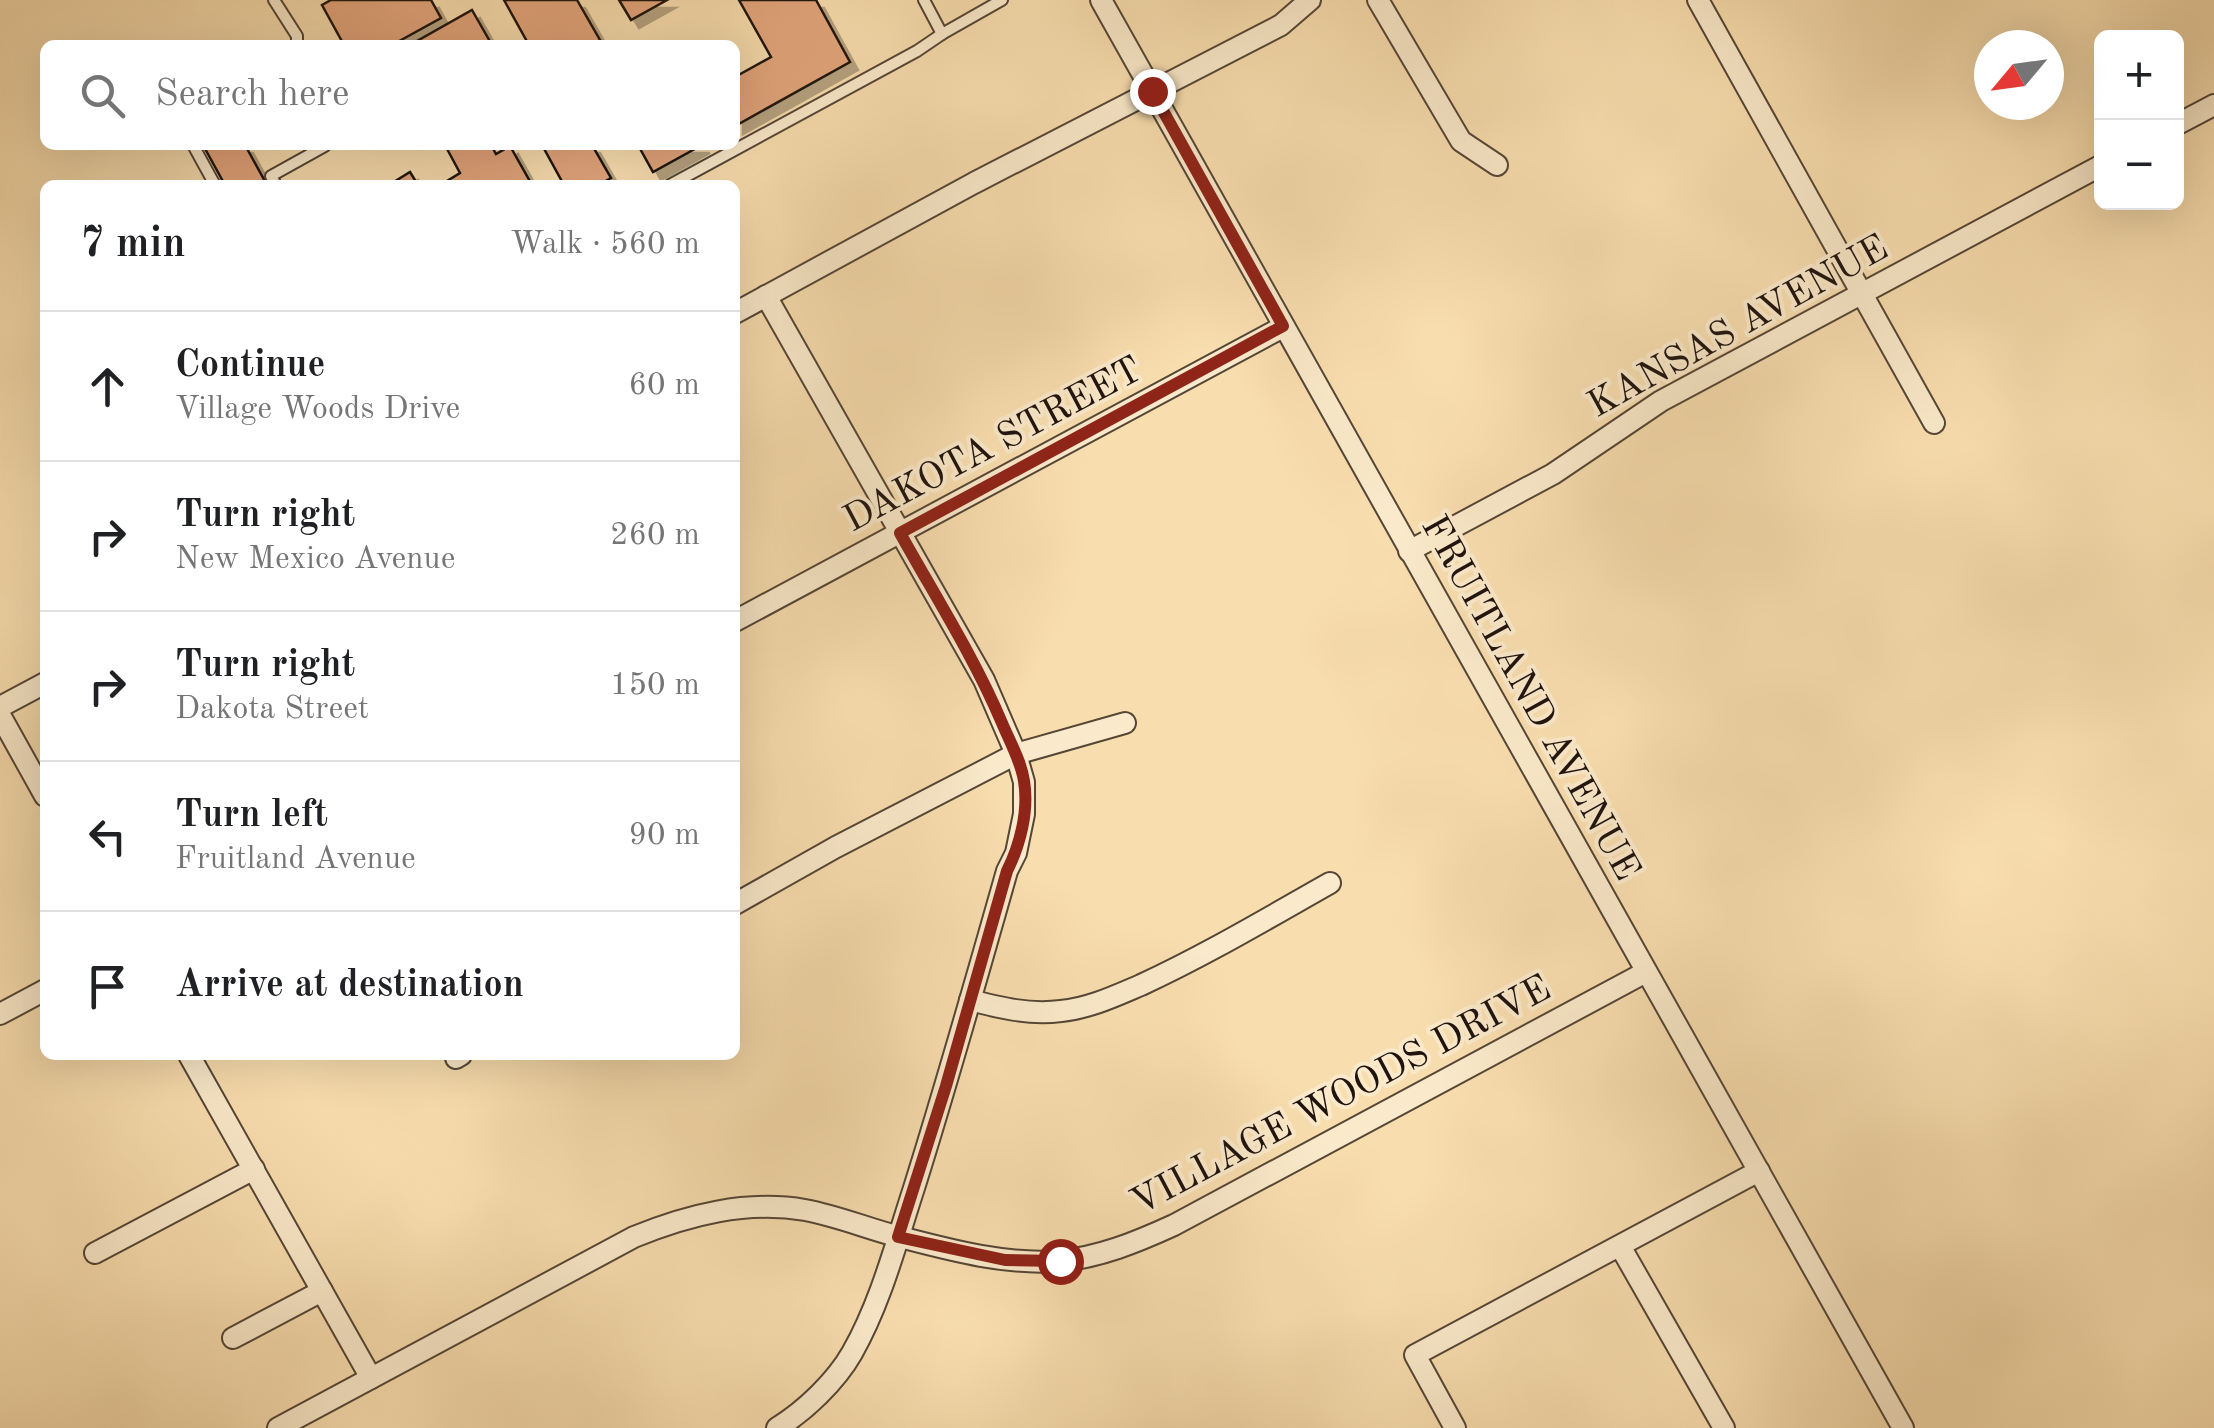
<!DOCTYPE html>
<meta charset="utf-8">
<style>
body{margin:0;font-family:"Old Standard TT",serif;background:#f6f6f6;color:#202124}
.controls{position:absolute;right:30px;top:30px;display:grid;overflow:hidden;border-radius:15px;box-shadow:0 10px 40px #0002}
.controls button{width:90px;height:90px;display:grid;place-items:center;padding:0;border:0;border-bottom:2px solid #e0e0e0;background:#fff;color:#202124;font:50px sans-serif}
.compass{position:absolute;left:1974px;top:30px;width:90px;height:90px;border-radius:50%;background:#fff;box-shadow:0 10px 40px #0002;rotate:241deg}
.stop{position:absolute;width:30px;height:30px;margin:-22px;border:8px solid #8f2418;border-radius:50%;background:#fff}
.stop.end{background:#8f2418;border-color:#fff;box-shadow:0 2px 10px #0008}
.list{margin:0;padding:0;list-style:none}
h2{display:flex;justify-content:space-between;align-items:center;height:130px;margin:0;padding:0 40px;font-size:42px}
h2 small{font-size:32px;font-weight:400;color:#757577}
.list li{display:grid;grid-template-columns:65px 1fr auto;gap:30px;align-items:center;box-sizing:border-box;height:150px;padding:0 40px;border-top:2px solid #e0e0e0}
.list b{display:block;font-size:38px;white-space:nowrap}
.list p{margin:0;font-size:32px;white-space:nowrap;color:#757577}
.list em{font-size:32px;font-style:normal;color:#757577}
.icon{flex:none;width:55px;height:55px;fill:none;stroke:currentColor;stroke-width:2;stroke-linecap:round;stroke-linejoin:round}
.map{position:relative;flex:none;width:2214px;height:1428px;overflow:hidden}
.search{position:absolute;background:#fff;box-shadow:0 10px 40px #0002;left:40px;top:40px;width:700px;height:110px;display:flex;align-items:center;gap:25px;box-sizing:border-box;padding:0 35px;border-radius:15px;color:#757577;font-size:38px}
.panel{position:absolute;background:#fff;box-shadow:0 10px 40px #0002;left:40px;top:180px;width:700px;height:880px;border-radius:15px}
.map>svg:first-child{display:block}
.building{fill:#e3a57c;stroke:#1f130e;stroke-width:2.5;filter:url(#shadow)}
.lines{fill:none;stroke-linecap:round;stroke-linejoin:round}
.service-casing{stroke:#554636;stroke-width:14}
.minor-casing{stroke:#554636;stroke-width:24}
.service{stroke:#fae9ca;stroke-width:10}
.minor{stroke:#fae9ca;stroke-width:20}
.route{stroke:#8f2418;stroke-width:12}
.labels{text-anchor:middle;stroke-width:8;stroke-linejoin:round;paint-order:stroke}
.street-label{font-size:38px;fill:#1f130e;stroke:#fae9ca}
</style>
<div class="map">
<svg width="2214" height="1428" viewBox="0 0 2214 1428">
<defs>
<filter id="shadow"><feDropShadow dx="8" dy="8" stdDeviation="0" flood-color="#0004"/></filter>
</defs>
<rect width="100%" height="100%" fill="#f8ddae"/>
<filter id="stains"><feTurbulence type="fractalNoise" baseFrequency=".002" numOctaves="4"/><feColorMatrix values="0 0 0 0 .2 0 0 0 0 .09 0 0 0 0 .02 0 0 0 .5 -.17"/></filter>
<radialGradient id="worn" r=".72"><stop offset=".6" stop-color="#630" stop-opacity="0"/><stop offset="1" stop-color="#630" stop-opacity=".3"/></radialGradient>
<g class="building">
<path d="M331,0H431L441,18L392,45H344L322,5Z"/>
<path d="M504,0H577L600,40L591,45H529Z"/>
<path d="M619,0H667L631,20Z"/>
<path d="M739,0H816L850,62L735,126V77L771,57Z"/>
<path d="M472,10L492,45H410Z"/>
<path d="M203,145H245L267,185H225Z"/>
<path d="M449,145H491L496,154L510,146L532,185H449L447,181L460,173L446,147Z"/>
<path d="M542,145H592L611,178L598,185H564Z"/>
<path d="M638,145H702L653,172Z"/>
<path d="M410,172L418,185H389Z"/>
</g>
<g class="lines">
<defs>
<g id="service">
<path d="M274,0L297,36V45"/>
<path d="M924,0L942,34L1002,0"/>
<path d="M193,145L215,185"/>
<path d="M276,185L271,176L325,146"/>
<path d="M670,185L917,51L942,34"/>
</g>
<g id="minor">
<path d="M1101,0L1903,1428"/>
<path d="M1378,0L1461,141L1497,165"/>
<path d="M1698,0L1934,423"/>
<path d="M2176,125L2214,105"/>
<path d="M766,296L984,680L1016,754L1024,782V814L1016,853L1007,871C977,977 947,1083 914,1188C896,1243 881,1302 852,1353C836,1381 805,1411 777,1428"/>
<path d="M735,313L974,183L1281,25L1310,0"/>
<path d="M1409,551L1553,474L1661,401L2102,165"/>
<path d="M735,621L1283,327"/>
<path d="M0,707L45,683"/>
<path d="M0,715L45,796"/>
<path d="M735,904L836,847L1016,754L1125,723"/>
<path d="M970,1000C1001,1008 1029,1015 1061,1011C1090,1008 1115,996 1141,985C1206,955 1268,918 1330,883"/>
<path d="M0,1014L45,990"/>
<path d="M189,1055L371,1378"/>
<path d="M456,1058L461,1055"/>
<path d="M1620,1246L1724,1428"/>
<path d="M95,1253L254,1169"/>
<path d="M233,1338L322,1291"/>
<path d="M278,1428L634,1237C688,1215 746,1200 805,1210C838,1216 868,1229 900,1237C950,1250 1005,1265 1058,1261C1098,1258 1137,1242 1174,1225L1646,972"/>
<path d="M1455,1428L1415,1355L1759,1171"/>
</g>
</defs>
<use href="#service" class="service-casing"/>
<use href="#minor" class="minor-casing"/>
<use href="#service" class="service"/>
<use href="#minor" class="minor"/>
</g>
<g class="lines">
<path class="route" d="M1060,1261L1005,1260L898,1237L946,1086L1007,871C1020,845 1029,811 1024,781C1021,761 1010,742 1002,723C974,657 935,596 900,533L1283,326L1152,91"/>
</g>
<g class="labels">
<g class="street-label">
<text transform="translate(1737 325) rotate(-29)" y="13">KANSAS AVENUE</text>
<text transform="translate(992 443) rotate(-28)" y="13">DAKOTA STREET</text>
<text transform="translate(1532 697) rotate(61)" y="13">FRUITLAND AVENUE</text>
<text transform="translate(1340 1094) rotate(-28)" y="13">VILLAGE WOODS DRIVE</text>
</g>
</g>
<rect width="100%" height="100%" filter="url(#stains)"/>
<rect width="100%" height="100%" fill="url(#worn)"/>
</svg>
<div class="controls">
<button>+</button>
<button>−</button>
</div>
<svg class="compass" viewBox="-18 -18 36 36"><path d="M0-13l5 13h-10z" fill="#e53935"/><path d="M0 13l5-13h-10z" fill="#757577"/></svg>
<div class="stop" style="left:1060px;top:1261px"></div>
<div class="stop end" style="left:1152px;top:91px"></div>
<div class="search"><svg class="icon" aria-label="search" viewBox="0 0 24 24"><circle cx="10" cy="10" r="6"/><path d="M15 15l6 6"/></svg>Search here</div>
<section class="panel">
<h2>7 min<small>Walk · 560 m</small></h2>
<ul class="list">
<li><svg class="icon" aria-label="ahead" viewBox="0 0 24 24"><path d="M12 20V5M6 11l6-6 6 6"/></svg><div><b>Continue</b><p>Village Woods Drive</p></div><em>60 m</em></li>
<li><svg class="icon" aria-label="right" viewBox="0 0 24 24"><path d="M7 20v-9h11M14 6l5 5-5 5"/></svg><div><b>Turn right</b><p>New Mexico Avenue</p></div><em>260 m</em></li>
<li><svg class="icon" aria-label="right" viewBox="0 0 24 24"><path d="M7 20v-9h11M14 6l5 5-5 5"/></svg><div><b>Turn right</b><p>Dakota Street</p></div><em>150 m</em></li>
<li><svg class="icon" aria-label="left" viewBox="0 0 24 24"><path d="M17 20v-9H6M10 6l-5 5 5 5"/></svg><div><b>Turn left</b><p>Fruitland Avenue</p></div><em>90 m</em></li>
<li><svg class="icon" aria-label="arrive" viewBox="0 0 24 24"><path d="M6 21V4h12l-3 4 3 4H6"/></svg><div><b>Arrive at destination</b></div></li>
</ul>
</section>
</div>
